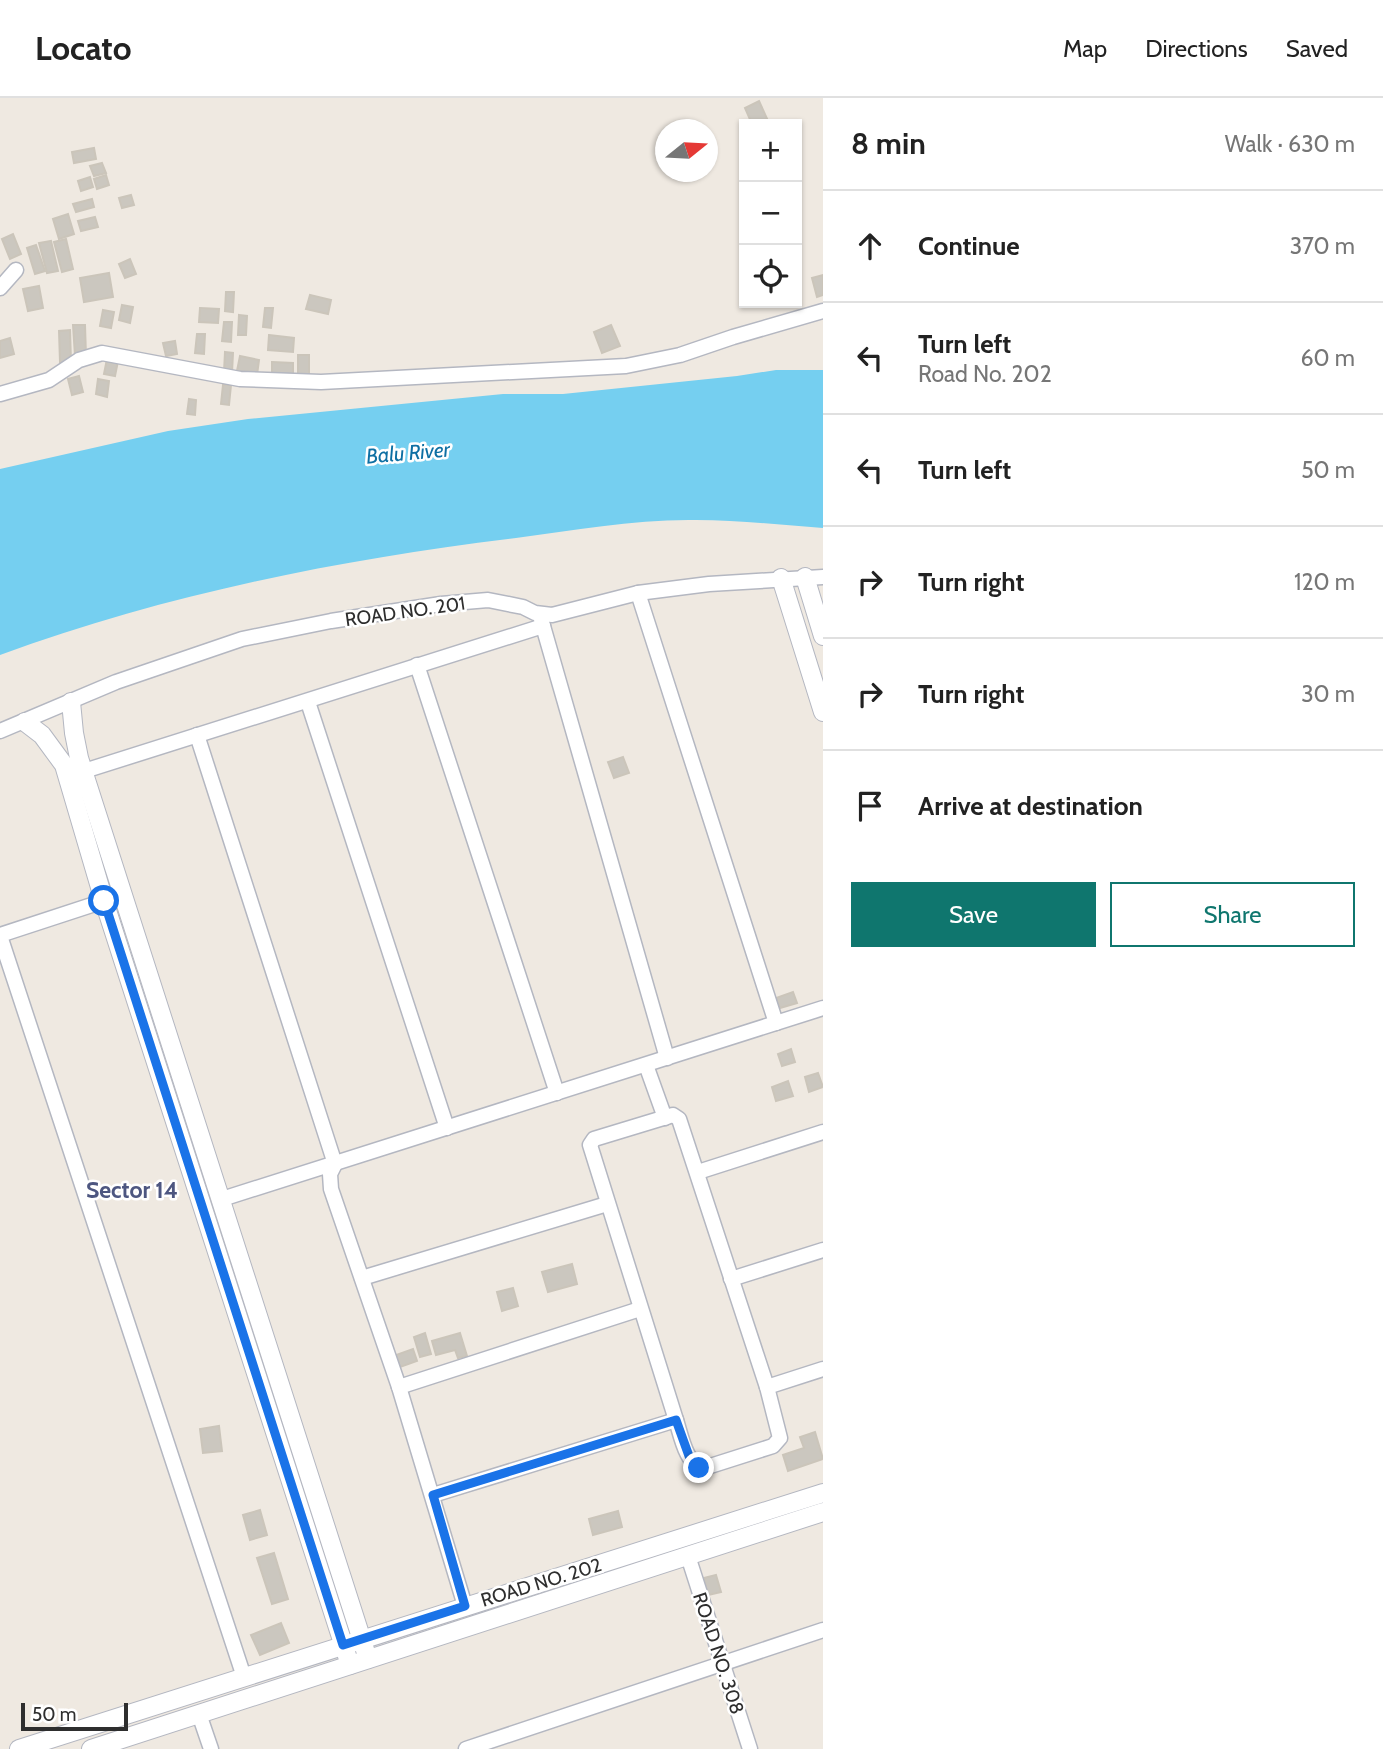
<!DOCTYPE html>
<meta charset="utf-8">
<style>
body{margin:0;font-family:Cabin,sans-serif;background:#f6f6f6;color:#222}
.controls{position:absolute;right:21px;top:21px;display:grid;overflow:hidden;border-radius:0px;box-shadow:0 2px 5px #0004}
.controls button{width:63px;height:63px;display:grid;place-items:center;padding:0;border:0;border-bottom:2px solid #e0e0e0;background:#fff;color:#222;font:35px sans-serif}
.compass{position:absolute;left:655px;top:21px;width:63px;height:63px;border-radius:50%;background:#fff;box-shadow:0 2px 5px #0004;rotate:72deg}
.scale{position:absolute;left:21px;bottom:18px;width:107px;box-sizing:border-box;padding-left:7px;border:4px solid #2e2e2e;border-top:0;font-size:19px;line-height:24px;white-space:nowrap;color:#2e2e2e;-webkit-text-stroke:5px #fff;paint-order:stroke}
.stop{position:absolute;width:21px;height:21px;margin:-16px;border:5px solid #1a73e8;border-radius:50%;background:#fff}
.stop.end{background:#1a73e8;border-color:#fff;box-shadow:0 2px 7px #0008}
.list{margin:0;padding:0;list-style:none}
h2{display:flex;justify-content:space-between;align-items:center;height:91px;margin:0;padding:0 28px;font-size:30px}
h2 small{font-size:23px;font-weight:400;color:#767676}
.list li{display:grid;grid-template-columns:46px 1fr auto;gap:21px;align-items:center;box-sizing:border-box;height:112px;padding:0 28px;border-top:2px solid #e0e0e0}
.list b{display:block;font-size:26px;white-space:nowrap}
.list p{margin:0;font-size:23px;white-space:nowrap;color:#767676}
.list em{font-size:23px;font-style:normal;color:#767676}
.actions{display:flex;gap:14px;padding:21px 28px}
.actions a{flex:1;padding:16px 0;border:2px solid #0f766e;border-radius:0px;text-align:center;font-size:24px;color:#0f766e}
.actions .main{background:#0f766e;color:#fff}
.icon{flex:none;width:38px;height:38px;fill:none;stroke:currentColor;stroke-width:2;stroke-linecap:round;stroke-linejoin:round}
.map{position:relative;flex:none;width:823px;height:1651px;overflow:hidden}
header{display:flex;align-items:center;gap:42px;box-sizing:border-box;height:98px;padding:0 35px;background:#fff;border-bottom:2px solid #e0e0e0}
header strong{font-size:33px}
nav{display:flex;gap:38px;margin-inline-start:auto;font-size:24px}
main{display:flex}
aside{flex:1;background:#fff}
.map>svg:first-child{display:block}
.water{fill:#75cff0}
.building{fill:#cbc7bf;stroke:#cbc5ba;stroke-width:2}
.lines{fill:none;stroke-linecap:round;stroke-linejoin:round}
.minor-casing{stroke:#b4b7c1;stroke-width:17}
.tertiary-casing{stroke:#b4b7c1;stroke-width:20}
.minor{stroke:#fff;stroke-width:14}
.tertiary{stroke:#fff;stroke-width:18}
.route{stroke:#1a73e8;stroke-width:9}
.labels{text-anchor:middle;stroke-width:5;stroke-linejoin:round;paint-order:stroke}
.street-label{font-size:19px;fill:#2e2e2e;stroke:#fff}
.water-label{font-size:21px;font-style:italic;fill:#0d6fa3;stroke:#fff}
.quarter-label{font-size:23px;font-weight:bold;fill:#4d5680;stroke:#fff}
</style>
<header>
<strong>Locato</strong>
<nav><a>Map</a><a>Directions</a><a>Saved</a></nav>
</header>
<main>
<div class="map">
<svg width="823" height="1651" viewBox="0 0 823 1651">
<rect width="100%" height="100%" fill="#efe9e1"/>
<path class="water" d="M776,272H823V430C781,427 738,422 696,422C636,421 576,432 516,440C342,461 166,496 0,557V371L168,333L248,321L503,296H563L737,278Z"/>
<g class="building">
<path d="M759,3L769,25L767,26H752L745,10Z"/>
<path d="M94,50L96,61L74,65L72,54Z"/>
<path d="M102,65L106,75L94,78L90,68Z"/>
<path d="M106,77L109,87L97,91L94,81Z"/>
<path d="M90,79L93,89L81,93L78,83Z"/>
<path d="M131,97L134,107L122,110L119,100Z"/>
<path d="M92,101L94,109L76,114L73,106Z"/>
<path d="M68,116L74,136L59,141L53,121Z"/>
<path d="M95,119L98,129L81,133L78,123Z"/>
<path d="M13,136L21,156L10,161L2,141Z"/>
<path d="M66,141L73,171L62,174L54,144Z"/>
<path d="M51,143L58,173L47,175L39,145Z"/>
<path d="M36,147L45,173L35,176L27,150Z"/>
<path d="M130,161L136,176L125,180L119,166Z"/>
<path d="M109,175L113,199L84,204L80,180Z"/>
<path d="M823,177V197L817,199L812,180Z"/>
<path d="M39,188L43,210L28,213L23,191Z"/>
<path d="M226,194H234L233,214L225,213Z"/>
<path d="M310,197L331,202L328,216L306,211Z"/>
<path d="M122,207L133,209L130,225L119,222Z"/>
<path d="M200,210L219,211L218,225L199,224Z"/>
<path d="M265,210H273L271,230L263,229Z"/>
<path d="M103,212L114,214L111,230L100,228Z"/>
<path d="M239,217L247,218L246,237H238Z"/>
<path d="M224,224H232L231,244L222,243Z"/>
<path d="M73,227H85L86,258H75Z"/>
<path d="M611,227L620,248L602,255L594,234Z"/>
<path d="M70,232L71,264H60L59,233Z"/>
<path d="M197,236H205L204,256L195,255Z"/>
<path d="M269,237L294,240L293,254L268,252Z"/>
<path d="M10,240L14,256L0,260V243Z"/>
<path d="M175,243L177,256L166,258L163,245Z"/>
<path d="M225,254L233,255L232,275L224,274Z"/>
<rect x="298" y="257" width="11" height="24"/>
<path d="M240,258L259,262L257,277L237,273Z"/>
<path d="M107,261L118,263L115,278L104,276Z"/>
<path d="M272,264L293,265V280H272Z"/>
<path d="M79,278L83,294L72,297L68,281Z"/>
<path d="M98,281L109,283L107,299L96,296Z"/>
<path d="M223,287H231L229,307L221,306Z"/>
<path d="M189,301L196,302L195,317L187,316Z"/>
<path d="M623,659L629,675L614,680L608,664Z"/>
<path d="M793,894L797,905L780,910L776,900Z"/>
<path d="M791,951L795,964L782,968L778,956Z"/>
<path d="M818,975L823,989L809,994L805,979Z"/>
<path d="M788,983L793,998L776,1003L772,989Z"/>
<path d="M572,1166L577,1186L548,1194L542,1174Z"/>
<path d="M513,1190L518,1208L502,1213L497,1194Z"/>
<path d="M425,1235L431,1256L420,1259L414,1239Z"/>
<path d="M460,1235L467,1258L458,1260L455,1252L436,1257L432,1243Z"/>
<path d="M413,1251L417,1263L400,1269L396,1257Z"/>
<path d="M219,1328L222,1353L203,1355L200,1331Z"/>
<path d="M815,1334L823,1361L788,1373L783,1357L804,1350L800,1339Z"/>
<path d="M260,1412L267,1437L250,1442L243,1417Z"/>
<path d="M618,1413L622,1429L593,1437L589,1421Z"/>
<path d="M274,1455L288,1501L272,1506L257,1460Z"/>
<path d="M716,1477L721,1494L708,1497L704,1480Z"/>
<path d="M281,1525L289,1545L260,1557L251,1537Z"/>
</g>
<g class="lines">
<defs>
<g id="minor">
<path d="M0,190L16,172"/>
<path d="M0,296L49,282L79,262L102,255L240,281L321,284L626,268L680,257L733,239L823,213"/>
<path d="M638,495L776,925"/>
<path d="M541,521L667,960"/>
<path d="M417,567L557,995"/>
<path d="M308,604L447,1030"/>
<path d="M0,633L116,584L242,541L331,523L441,506L488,502L523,509L535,515L552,517L638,495L709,486L823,479"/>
<path d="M197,637L335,1066L330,1076L331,1091L399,1289L465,1508"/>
<path d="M84,673L543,528"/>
<path d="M0,837L104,803"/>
<path d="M0,838L244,1579"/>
<path d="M646,967L665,1020"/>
<path d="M673,1017L679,1021L767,1289L780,1340L773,1348L704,1370C686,1368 681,1337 676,1322L590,1047L594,1041Z"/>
<path d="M698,1074L823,1034"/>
<path d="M222,1101L823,910"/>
<path d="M362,1180L607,1106"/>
<path d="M731,1181L823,1152"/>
<path d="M399,1289L640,1211"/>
<path d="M767,1289L823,1271"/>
<path d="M433,1397L676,1322"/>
<path d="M688,1458L750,1651"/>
<path d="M199,1616L211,1651"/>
<path d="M466,1651L823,1532"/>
</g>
<g id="tertiary">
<path d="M805,479L823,538"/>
<path d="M781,480L823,614"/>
<path d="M71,604L74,635L79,660L368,1561"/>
<path d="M25,624L42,637L64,667L104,803L350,1567"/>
<path d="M19,1651L823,1395"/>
<path d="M91,1651L823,1414"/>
</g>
</defs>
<use href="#minor" class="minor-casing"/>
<use href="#tertiary" class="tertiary-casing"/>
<use href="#minor" class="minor"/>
<use href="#tertiary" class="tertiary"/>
</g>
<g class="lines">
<path class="route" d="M104,803L343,1547L465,1508L433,1397L676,1322L689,1358L699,1370"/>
</g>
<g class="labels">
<g class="street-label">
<text transform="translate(405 513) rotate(-8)" y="7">ROAD NO. 201</text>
<text transform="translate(541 1484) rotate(-17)" y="7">ROAD NO. 202</text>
<text transform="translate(719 1555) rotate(72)" y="7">ROAD NO. 308</text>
</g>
<g class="water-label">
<text transform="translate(408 355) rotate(-5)" y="7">Balu River</text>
</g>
<g class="quarter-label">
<text x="132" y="1100">Sector 14</text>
</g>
</g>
</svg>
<div class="controls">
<button>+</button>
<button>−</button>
<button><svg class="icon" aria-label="locate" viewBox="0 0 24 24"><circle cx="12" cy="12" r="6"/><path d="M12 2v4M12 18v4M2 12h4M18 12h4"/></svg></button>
</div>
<svg class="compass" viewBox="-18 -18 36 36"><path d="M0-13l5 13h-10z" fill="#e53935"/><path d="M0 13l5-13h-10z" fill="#767676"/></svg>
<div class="scale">50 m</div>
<div class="stop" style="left:104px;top:803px"></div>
<div class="stop end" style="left:699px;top:1370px"></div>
</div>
<aside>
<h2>8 min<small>Walk · 630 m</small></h2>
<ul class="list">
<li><svg class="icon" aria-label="ahead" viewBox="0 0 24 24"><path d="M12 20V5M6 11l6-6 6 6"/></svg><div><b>Continue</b></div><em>370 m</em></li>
<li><svg class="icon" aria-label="left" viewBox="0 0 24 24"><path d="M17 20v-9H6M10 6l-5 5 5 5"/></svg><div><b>Turn left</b><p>Road No. 202</p></div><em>60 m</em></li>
<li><svg class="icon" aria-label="left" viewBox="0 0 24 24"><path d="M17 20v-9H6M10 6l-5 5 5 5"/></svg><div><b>Turn left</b></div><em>50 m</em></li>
<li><svg class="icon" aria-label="right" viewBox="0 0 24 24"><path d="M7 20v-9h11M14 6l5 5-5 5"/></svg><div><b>Turn right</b></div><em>120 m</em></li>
<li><svg class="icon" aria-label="right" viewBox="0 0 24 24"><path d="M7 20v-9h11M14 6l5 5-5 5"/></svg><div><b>Turn right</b></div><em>30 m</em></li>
<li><svg class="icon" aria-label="arrive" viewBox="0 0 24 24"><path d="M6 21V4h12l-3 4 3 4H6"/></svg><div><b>Arrive at destination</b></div></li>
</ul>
<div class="actions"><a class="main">Save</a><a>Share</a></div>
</aside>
</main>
